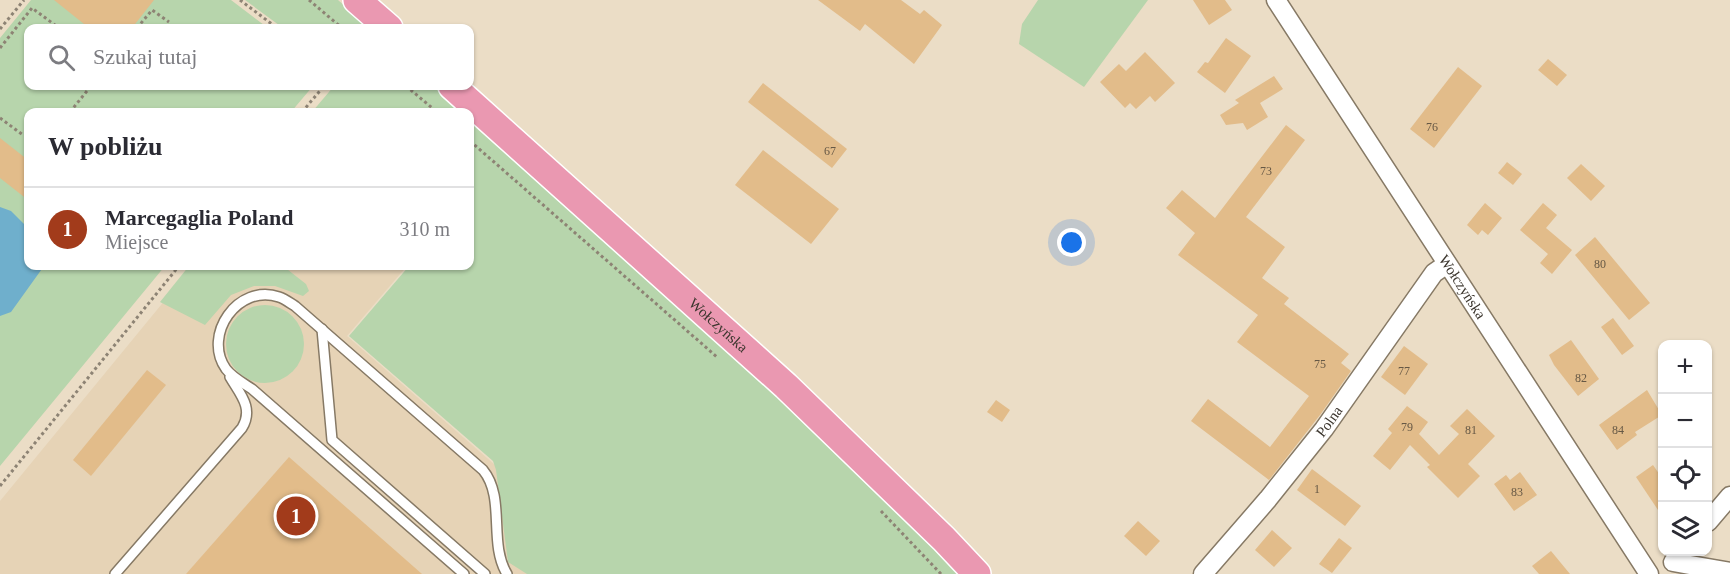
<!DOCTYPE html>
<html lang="pl">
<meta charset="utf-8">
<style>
body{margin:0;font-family:Georgia,serif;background:#f7f7f7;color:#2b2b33}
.controls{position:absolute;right:18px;bottom:18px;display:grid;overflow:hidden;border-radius:12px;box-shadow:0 2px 4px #0004}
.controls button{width:54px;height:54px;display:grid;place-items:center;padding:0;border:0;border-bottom:2px solid #e1e1e2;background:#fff;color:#2b2b33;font:30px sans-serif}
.you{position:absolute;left:1072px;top:243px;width:21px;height:21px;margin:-15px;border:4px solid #fff;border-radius:50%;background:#1a73e8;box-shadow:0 0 0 9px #1a73e833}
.badge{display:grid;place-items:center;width:39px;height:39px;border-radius:50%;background:#a23b1b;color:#fff;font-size:20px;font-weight:700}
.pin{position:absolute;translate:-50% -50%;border:3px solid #fff;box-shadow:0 2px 6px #0006}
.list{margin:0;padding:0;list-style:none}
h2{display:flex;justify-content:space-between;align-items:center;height:78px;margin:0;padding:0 24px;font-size:26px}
h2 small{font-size:20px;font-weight:400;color:#7c7c81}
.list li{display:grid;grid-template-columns:39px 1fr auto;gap:18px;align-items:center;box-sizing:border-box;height:84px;padding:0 24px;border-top:2px solid #e1e1e2}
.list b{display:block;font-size:22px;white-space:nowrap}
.list p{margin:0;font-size:20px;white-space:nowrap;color:#7c7c81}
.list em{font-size:20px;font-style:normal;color:#7c7c81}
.icon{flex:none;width:33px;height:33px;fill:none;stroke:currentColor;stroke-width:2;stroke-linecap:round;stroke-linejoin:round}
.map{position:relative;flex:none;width:1730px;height:574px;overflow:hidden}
.search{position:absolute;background:#fff;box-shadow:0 2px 4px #0004;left:24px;top:24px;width:450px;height:66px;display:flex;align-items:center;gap:15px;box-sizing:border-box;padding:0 21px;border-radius:12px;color:#7c7c81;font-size:22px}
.panel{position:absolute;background:#fff;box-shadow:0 2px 4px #0004;left:24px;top:108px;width:450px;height:162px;border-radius:12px}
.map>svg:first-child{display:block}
.built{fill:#e6d3b6}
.green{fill:#b7d5ac}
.water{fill:#6fafcc}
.building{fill:#e2bc8a}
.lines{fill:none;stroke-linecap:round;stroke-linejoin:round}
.lane-casing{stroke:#867965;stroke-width:12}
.street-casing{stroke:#867965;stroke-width:21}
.primary-casing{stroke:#fff;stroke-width:30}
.path{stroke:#8d8374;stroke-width:3;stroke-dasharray:3 3;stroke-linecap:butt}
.lane{stroke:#fff;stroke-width:9}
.street{stroke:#fff;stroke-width:18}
.primary{stroke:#ea98b1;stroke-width:27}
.labels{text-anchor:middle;stroke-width:4.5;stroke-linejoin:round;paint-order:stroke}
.number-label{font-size:12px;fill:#665845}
.street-label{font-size:15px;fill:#3c362e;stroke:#f9ead3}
</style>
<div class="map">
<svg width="1730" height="574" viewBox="0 0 1730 574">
<rect width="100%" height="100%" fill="#ebddc6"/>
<path class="built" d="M193,266H407L347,336L620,574H0V501Z"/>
<g class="green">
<path d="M31,0H231L268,28H28V86H313L291,112H28V266H165L0,466V38Z"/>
<path d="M245,0H338L370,28H283Z"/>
<path d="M1038,0H1148L1084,87L1019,44L1022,24Z"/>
<path d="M334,86H433L464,112H312Z"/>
<path d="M470,118L781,394L965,574H527L508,562L496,470L493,461L349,336L409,266H470Z"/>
<path d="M189,266H283L306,284L309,291L303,296L275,286H254L231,295L205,325L160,302Z"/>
<circle cx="265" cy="344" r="39"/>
</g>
<path class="water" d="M0,207L11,211L28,228V266H44L11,312L0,316Z"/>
<g class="building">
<path d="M54,0H154L132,28H89Z"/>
<path d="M818,0H901L920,14L924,10L942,25L914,64L865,24L860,31Z"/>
<path d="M1193,0H1225L1232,10L1209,25Z"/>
<path d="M1226,38L1251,56L1225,93L1197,72L1205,62L1208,63Z"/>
<path d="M1145,52L1175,83L1155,102L1150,96L1136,109L1130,103L1125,108L1100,82L1119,64L1126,71Z"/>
<path d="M1548,59L1567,75L1557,86L1538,70Z"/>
<path d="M1458,67L1482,86L1434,148L1410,129Z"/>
<path d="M1274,76L1283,89L1260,103L1268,117L1247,130L1243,123L1226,125L1220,115L1239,103L1235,100Z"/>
<path d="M763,83L847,149L832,168L748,102Z"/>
<path d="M1286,125L1305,140L1246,217L1285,247L1262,278L1289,298L1284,304L1349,354L1341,363L1351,371L1320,415L1269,480L1191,421L1208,399L1270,447L1309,396L1237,342L1258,315L1178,255L1195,233L1166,208L1182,190L1215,218Z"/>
<path d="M0,138L28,160V200L0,178Z"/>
<path d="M763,150L839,209L811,244L735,185Z"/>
<path d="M1507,162L1522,174L1513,185L1498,173Z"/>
<path d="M1581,164L1605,186L1591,201L1567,178Z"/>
<path d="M1485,203L1502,218L1488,235L1482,230L1478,235L1467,225Z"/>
<path d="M1543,203L1557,215L1546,228L1572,250L1552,274L1540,263L1548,254L1520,230Z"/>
<path d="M1595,237L1650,303L1629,320L1575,255Z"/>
<path d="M1613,318L1634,346L1622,355L1601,327Z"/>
<path d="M1571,340L1599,379L1578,396L1554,365L1549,355Z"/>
<path d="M1404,346L1428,364L1405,395L1381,377Z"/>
<path d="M147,370L166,385L91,476L73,460Z"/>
<path d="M1647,390L1662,415L1635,432L1637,435L1617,450L1599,425Z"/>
<path d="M996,400L1010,410L1002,422L987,412Z"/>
<path d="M1407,406L1428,422L1419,434L1439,455L1459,434L1450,426L1467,409L1495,436L1468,464L1480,476L1458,498L1427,467L1430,465L1410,445L1390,470L1373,456L1392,433L1388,429Z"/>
<path d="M289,457L422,574H186Z"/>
<path d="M1653,465L1662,478V516L1636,477Z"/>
<path d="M1312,469L1361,506L1345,526L1297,490Z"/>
<path d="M1520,472L1537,495L1514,511L1494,484L1506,475L1510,480Z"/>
<path d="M1138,521L1160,541L1146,556L1124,536Z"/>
<path d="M1272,530L1292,548L1274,567L1255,550Z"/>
<path d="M1339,538L1352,548L1332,573L1319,564Z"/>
<path d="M1551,551L1570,574H1539L1532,566Z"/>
</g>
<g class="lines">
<defs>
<g id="lane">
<path d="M322,329L332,440L485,574"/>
<path d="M115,574L242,428C254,408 240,394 230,377"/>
<path d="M464,574L252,389C243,383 232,377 226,369C202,335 238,283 279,297C285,299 290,303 295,306L483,470C506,498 488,543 507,574"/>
</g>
<g id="street">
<path id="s1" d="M1276,0L1649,574"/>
<path d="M1708,522L1730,496"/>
<path d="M1673,562L1730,572"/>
<path id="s2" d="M1203,574L1268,499L1324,429L1434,273L1447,264"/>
</g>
<g id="primary">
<path d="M357,0L389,28"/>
<path id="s3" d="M452,86L786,386L944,539L977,574"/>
</g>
</defs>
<use href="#lane" class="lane-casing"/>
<use href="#street" class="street-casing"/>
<use href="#primary" class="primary-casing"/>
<g class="path">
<path d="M240,0L277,28"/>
<path d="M309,0L342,28"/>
<path d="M137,28L152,10L169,22"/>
<path d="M0,29L24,0"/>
<path d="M0,48L32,8L59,28"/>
<path d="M406,86L437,112"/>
<path d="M70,112L91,86"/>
<path d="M302,112L324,86"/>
<path d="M0,118L23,135H28"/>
<path d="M470,141L717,357"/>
<path d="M0,486L179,266"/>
<path d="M881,511L941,574"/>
</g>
<use href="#lane" class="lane"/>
<use href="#street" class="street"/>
<use href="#primary" class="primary"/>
</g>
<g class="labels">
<g class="number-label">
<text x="1432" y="131">76</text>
<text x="830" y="155">67</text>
<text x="1266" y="175">73</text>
<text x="1600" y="268">80</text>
<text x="1320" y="368">75</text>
<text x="1404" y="375">77</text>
<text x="1581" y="382">82</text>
<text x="1407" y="431">79</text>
<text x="1471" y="434">81</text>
<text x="1618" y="434">84</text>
<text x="1317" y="493">1</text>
<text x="1517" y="496">83</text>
</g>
<g class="street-label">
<text dy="5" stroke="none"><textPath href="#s1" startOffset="342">Wołczyńska</textPath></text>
<text dy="5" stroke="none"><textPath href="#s3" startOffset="358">Wołczyńska</textPath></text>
<text dy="5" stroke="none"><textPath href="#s2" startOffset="198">Polna</textPath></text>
</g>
</g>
</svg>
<div class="controls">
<button>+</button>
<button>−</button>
<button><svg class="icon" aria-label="locate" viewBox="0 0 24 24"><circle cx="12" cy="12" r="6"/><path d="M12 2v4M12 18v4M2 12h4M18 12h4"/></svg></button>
<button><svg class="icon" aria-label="layers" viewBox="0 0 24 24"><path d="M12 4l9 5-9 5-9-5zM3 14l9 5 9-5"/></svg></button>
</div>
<div class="you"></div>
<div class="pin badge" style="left:296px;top:516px">1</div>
<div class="search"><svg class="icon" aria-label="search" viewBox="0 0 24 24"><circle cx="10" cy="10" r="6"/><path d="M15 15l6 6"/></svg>Szukaj tutaj</div>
<section class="panel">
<h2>W pobliżu<small></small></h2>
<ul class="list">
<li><span class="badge">1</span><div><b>Marcegaglia Poland</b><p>Miejsce</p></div><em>310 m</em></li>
</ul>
</section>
</div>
